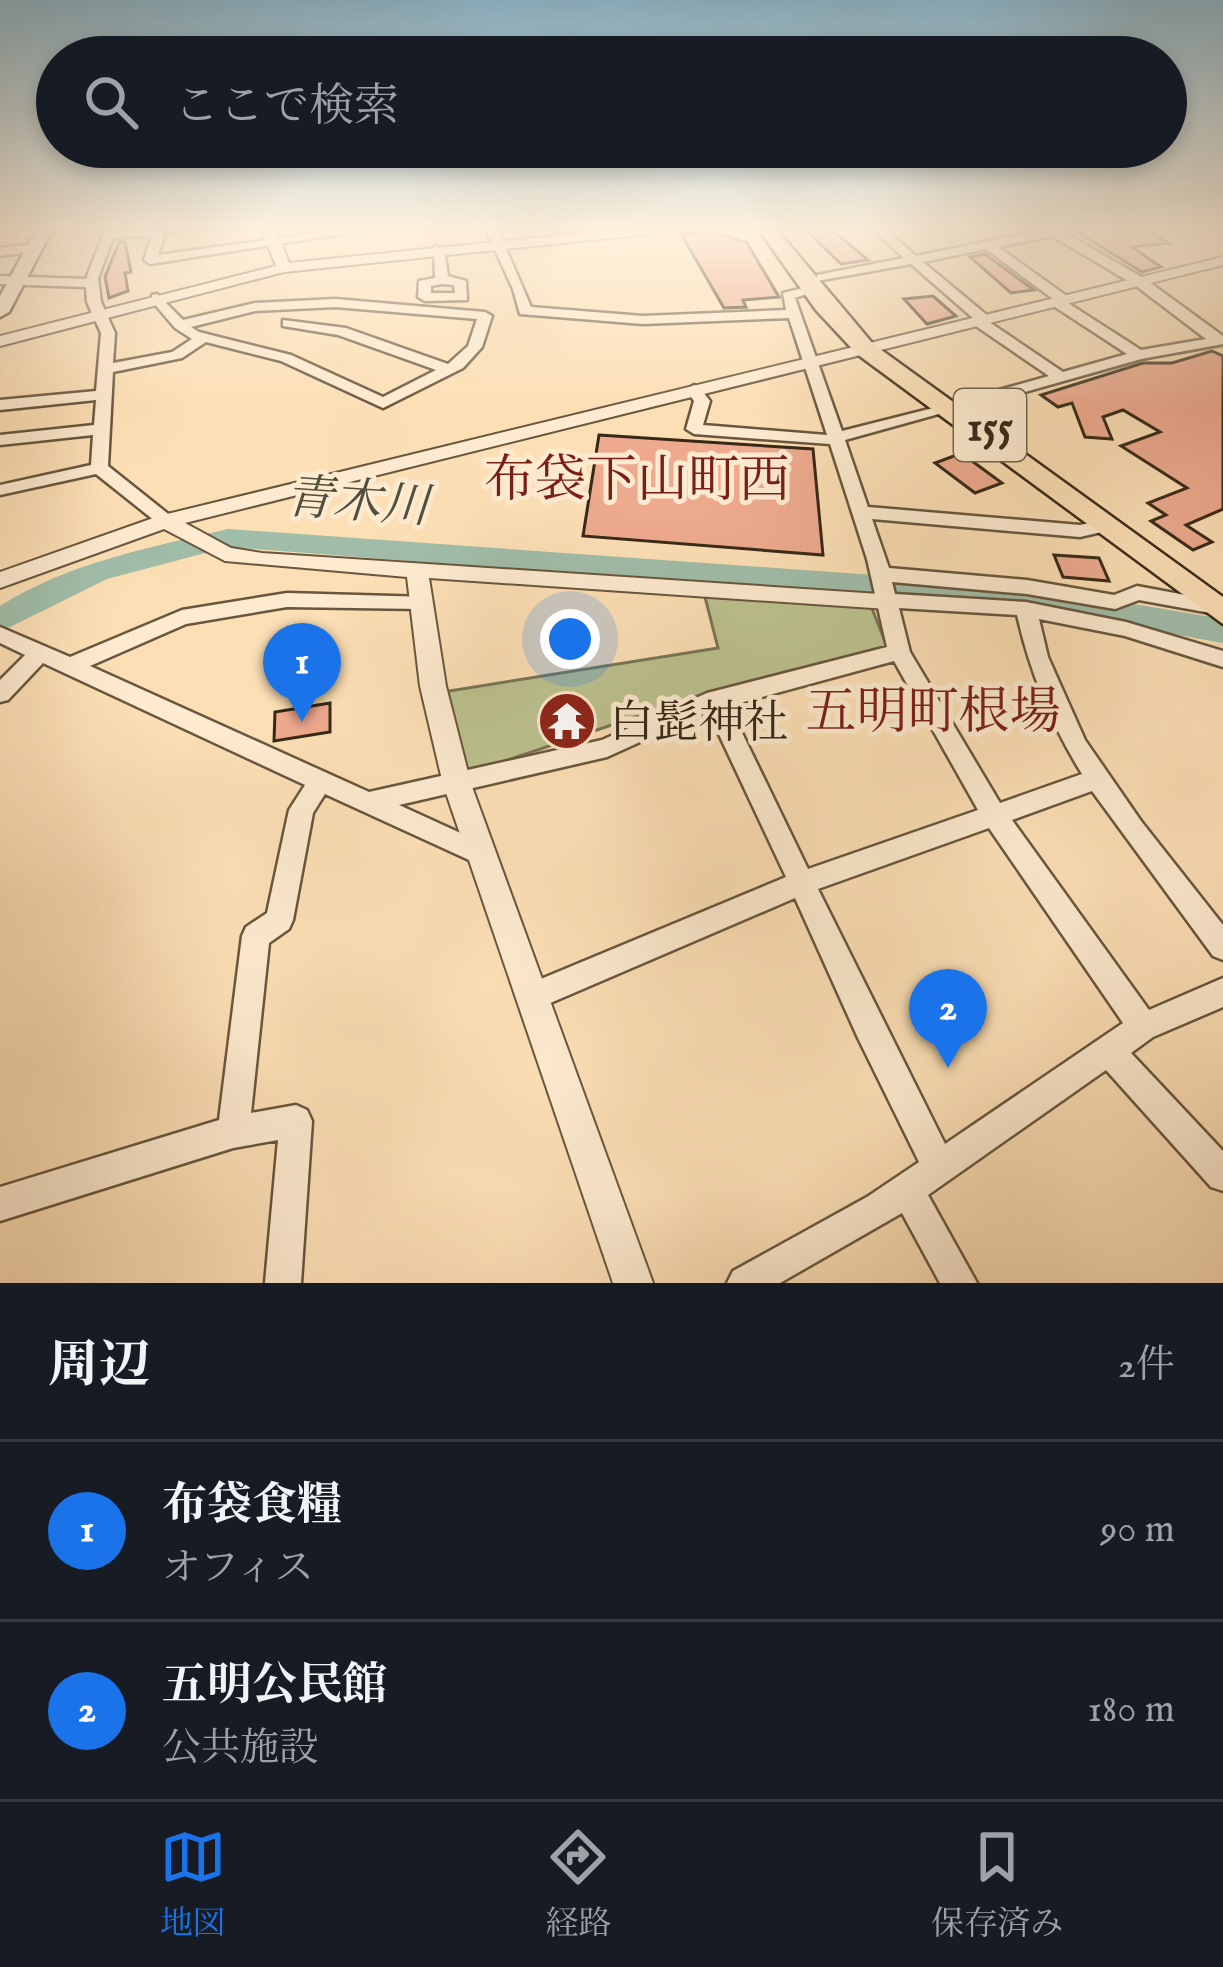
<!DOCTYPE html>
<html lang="ja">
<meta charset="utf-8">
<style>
body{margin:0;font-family:"IM FELL English","Noto Serif JP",serif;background:#242831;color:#f1f3f6}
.you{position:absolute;left:570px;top:639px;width:42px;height:42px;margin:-30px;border:9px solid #fff;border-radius:50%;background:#1a73e8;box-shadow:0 0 0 18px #1a73e833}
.badge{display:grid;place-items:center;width:78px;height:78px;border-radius:50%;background:#1a73e8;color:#fff;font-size:39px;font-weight:700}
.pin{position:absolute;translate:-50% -99px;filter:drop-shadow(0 3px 6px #0008)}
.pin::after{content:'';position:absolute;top:63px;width:42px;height:36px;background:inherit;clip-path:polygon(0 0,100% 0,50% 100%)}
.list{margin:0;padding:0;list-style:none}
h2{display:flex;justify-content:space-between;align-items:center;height:156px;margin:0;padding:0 48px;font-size:51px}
h2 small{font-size:39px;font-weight:400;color:#9ea1a6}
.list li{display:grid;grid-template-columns:78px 1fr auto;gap:36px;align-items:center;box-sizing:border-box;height:180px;padding:0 48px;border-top:3px solid #363941}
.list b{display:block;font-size:45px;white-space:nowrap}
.list p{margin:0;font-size:39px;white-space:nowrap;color:#9ea1a6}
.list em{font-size:39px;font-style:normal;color:#9ea1a6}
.icon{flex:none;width:66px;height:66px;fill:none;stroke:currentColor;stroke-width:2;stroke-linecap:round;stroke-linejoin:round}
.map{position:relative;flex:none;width:1223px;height:1283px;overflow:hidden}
.search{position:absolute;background:#171b24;box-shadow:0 6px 18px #0003;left:36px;right:36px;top:36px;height:132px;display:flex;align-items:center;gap:30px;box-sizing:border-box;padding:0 42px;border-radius:66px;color:#9ea1a6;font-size:45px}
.sheet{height:516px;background:#171b24}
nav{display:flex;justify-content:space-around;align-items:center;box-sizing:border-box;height:168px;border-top:3px solid #363941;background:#171b24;font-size:33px;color:#9ea1a6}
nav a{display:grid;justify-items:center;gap:6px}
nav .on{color:#1a73e8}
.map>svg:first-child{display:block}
.green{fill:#bcc290;stroke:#797654;stroke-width:3}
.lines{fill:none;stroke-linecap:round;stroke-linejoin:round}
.stream{stroke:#76826f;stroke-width:4.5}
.river{fill:#a0bda9;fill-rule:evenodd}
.building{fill:#eeaa8f;stroke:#362917;stroke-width:3}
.minor-casing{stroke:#68563e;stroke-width:5}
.tertiary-casing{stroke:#68563e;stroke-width:4}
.secondary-casing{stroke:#362917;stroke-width:5}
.trunk-casing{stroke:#362917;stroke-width:5}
.minor{fill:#fdeacf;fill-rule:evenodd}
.tertiary{fill:#fdeacf;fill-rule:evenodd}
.secondary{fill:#fdeacf;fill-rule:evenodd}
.trunk{fill:#fcdfb5;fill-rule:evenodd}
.labels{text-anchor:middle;stroke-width:10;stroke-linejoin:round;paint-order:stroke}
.shield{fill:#fdeacf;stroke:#72634e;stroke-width:3}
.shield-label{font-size:42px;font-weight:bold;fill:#362917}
.poi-label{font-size:45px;fill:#362917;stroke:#fdeacf;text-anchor:start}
.water-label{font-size:48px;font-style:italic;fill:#504e3c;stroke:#fdeacf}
.quarter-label{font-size:51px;fill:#7a1f14;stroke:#fdeacf}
</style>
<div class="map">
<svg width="1223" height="1283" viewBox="0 0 1223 1283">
<rect width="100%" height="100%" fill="#fcdfb5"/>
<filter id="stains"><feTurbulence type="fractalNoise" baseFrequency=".00167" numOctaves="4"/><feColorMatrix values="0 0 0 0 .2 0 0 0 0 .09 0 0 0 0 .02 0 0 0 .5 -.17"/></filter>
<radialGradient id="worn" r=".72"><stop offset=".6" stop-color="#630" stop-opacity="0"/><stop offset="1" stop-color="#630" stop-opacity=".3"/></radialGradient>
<path class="green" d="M705,597L871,606L888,649L698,696L463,775L443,692L718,648Z"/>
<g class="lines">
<path class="stream" d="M983,404L1147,358L1223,345"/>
<path class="river" d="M228,529L1027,586L1223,619V643L1027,608L228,547L107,579L0,632V606C70,562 149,548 228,529Z"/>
</g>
<g class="building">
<path d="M806,230H832L868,260L841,264Z"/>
<path d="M1074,230H1148L1169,243L1132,247L1161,267L1142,272Z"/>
<path d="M714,232L747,243L779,297L743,300L746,307L724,308L681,234Z"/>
<path d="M119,242H125L131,272L125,273L128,291L109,298L105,277Z"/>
<path d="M985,254L1034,290L1011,293L970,257Z"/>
<path d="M933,296L956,316L927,324L904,299Z"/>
<path d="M1212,351L1223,356V509L1186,525L1212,542L1193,550L1151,521L1166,515L1148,503L1187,488L1121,446L1160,432L1123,410L1103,417L1112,439L1085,437L1072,403L1058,407L1041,395L1143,363H1172Z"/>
<path d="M599,435L813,449L823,555L583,536Z"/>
<path d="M962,453L972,461L1002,483L975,493L935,463Z"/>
<path d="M1054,555L1099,558L1109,581L1063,577Z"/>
<path d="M330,703V732L274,741L275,712Z"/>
</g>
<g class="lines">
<defs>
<g id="minor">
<path d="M176,230L165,234L158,255L338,230H367L150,264L144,260L152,235L113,238L98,278L101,302L115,333L113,363L172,352L192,339L175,328L152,301V295L157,294L183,320L255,303L335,299L485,312L492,316L482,347L463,368L383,408L281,361L206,342L182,358L113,372L108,466L172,517L175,521L172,525H160L96,474L0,495V485L91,465L93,435L0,445V435L94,425L96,400L0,410V400L96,391L101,333L87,302L86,287L0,284V276L86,279L104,232ZM335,307L477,319L468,346L448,364L346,328L283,320V326L338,335L436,370L383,397L291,355L199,332L191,327L255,311Z"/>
<path d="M486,230H498L531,307L643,316L786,310L783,293L816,285V291L795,298L842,431L945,405L953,410L845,440L868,507L1080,525L1103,520L1112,526L1110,530L1080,537L872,519L889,568L1027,580L1114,595L1137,586L1223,602V612L1216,614L1139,600L1115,609L1027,594L892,582L895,594L1026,602L1126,622L1223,651V667L1125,636L1039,619L1048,657L1085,740L1141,821L1223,925V960L1213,956L1092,791L1012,820L1149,1010L1223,978V1007L1153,1037L1131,1053L1223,1151V1191L1211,1187L1106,1070L928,1195L977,1283H940L902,1213L780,1283H727L733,1271L867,1197L919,1162L858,1038L795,898L534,1010L524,1006L520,996L524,986L786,877L708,711L607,757L399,805L489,846L493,854L489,862L480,865L325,794L313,813L293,920L289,929L269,943L251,1113L296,1105L307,1110L312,1121L301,1283H265L278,1140L233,1148L0,1221V1187L219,1120L242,936L246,927L267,913L289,810L305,785L43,663L8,700L0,702V680L25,655L0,643V627L70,657L182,610L287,593L428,597L431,602L428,607L421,609L287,607L186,624L90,666L369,792L602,740L707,693L887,647L867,559L830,444L694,434L686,429L694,401L686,390L694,385L699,387L710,401L703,425L827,435L789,318L643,324L520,314L513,289ZM899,608L1017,615C1030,672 1051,724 1082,774L1000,803L910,652ZM894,661L978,810L808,869L729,706ZM989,828L1123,1023L945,1144L818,889Z"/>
<path d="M873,230H886L916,256L1044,230H1070L1065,233L1145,279L1223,336V344L1141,359L968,408H956V402L1049,376L973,324V318L911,264L817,281V275L904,258ZM1052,236L1135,285L1206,339L1141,350L1068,303V297L998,247ZM986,249L1053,299L1052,305L1127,354L1063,372L989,322V317L923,262Z"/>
<path d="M34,244L40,248L38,251L0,256V248Z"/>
<path d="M434,246L444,249L448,276L466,281L467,300L425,301L418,297L419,281L435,278ZM442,284L454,285L455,293H431V286Z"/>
</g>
<g id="tertiary">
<path d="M262,230H276L289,263L613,230H656L649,234L284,272L0,346V336L276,266Z"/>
<path d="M1223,257V265L185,523L231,548L262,553L895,595L898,601L895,607L887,609L429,578L446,686L471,784L653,1283H613L443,784L420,686L407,577L225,561L164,529L0,588V572L159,516Z"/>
</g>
<path id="secondary" d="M36,230H52L9,312L0,317V296Z"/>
<path id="trunk" d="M759,230H777L873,344L1223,597V624L857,354L816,310Z"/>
</defs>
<use href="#minor" class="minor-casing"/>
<use href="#tertiary" class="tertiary-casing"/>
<use href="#secondary" class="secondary-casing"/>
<use href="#trunk" class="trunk-casing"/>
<use href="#minor" class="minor"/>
<use href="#tertiary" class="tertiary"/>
<use href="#secondary" class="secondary"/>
<use href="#trunk" class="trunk"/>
</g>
<linearGradient id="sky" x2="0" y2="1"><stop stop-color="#8bb8cf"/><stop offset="0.56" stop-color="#fef1de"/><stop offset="1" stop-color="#fef1de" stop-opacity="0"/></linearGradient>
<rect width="1223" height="409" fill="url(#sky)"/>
<defs>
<symbol id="temple-disc" viewBox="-11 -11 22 22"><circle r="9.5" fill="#8f2418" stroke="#fdeacf"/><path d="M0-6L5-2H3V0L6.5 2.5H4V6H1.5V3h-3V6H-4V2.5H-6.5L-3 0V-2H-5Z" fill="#fff"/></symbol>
</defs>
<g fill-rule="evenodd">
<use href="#temple-disc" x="534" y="688" width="66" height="66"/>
</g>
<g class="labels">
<rect class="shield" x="954" y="389" width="72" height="72" rx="9"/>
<g class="shield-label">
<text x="990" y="440">155</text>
</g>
<g class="poi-label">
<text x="609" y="737">白髭神社</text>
</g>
<g class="water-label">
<text transform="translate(357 500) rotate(4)" y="17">青木川</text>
</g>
<g class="quarter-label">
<text x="637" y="496">布袋下山町西</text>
<text x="933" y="728">五明町根場</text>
</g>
</g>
<rect width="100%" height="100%" filter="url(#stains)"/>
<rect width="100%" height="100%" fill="url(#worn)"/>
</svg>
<div class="you"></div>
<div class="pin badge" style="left:302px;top:722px">1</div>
<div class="pin badge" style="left:948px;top:1068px">2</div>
<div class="search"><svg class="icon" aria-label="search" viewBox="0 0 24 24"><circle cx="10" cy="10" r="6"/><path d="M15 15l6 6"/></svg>ここで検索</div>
</div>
<section class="sheet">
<h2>周辺<small>2件</small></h2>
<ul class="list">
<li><span class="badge">1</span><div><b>布袋食糧</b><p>オフィス</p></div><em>90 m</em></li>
<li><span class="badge">2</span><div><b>五明公民館</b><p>公共施設</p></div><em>180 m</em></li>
</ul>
</section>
<nav>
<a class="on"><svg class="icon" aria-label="map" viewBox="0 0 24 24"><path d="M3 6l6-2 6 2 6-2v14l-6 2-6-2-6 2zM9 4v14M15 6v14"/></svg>地図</a>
<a><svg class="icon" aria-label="directions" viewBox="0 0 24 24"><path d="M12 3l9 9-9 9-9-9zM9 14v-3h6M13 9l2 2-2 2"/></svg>経路</a>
<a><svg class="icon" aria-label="saved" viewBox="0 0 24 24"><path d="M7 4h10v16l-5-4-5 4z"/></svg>保存済み</a>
</nav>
